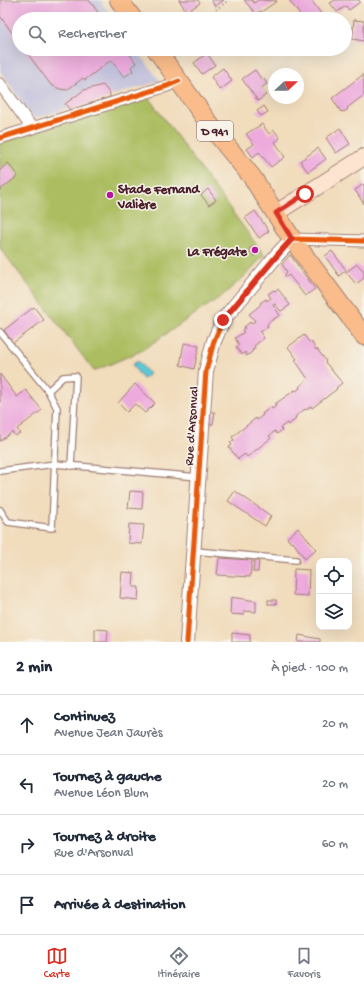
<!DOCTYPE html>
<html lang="fr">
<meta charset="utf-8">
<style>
body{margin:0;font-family:"Gochi Hand",sans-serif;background:#f6f6f7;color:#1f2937}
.controls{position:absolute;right:12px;bottom:12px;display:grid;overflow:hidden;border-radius:8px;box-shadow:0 4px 16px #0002}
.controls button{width:36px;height:36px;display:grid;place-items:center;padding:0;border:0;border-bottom:1px solid #e0e1e3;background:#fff;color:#1f2937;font:20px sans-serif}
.compass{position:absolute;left:268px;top:68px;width:36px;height:36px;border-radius:50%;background:#fff;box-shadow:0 4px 16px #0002;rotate:68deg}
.stop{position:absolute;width:12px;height:12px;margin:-9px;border:3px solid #d93025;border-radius:50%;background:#fff}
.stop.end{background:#d93025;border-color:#fff;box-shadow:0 1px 4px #0008}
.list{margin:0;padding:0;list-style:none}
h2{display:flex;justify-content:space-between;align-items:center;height:52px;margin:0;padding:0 16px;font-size:17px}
h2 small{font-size:13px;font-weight:400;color:#747a83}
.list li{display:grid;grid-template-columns:26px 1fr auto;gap:12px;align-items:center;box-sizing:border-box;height:60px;padding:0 16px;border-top:1px solid #e0e1e3}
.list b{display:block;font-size:15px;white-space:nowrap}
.list p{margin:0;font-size:13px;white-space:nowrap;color:#747a83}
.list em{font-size:13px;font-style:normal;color:#747a83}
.icon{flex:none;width:22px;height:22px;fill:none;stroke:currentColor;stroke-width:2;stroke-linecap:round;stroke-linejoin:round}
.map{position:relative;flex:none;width:364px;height:642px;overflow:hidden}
.search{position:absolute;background:#fff;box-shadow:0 4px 16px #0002;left:12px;right:12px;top:12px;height:44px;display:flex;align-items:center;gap:10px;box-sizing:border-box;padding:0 14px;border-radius:22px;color:#747a83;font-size:15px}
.sheet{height:292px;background:#fff}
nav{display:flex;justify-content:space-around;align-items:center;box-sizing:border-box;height:56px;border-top:1px solid #e0e1e3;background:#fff;font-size:11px;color:#747a83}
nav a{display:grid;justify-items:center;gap:2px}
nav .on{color:#d93025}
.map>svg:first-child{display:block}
.industrial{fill:#c2c1dc}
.green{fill:#abbd61;stroke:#7a6e46}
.water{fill:#5dc8d5;stroke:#547480}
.building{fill:#edabdd}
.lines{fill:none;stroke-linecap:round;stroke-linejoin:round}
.service-casing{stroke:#9e7e74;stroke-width:8}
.minor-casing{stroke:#9e7e74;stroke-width:13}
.tertiary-casing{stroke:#9e7e74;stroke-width:16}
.secondary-casing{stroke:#9e7e74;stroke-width:18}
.primary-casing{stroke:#9e7e74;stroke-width:20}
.path{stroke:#9e7e74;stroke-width:2;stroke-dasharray:1 3;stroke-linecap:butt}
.service{stroke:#fff;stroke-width:5.5}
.minor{stroke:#fff;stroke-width:11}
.tertiary{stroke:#fff;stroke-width:14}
.secondary{stroke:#fde4d0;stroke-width:16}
.primary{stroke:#f9bc8a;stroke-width:18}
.cycleway-casing{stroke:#f7f3e8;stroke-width:8}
.cycleway{stroke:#e8590c;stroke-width:5}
.route{stroke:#d93025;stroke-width:5}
.poi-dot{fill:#b5179e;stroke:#f7f3e8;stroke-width:1.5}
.labels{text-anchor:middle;stroke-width:3;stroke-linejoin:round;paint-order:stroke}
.shield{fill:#f7f3e8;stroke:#7e5f64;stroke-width:1}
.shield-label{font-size:12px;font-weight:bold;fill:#4a1f2b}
.poi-label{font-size:13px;font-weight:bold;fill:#4a1f2b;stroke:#f7f3e8;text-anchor:start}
.street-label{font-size:13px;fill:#4a1f2b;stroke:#f7f3e8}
</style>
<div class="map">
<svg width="364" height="642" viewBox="0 0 364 642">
<rect width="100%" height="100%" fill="#f7f3e8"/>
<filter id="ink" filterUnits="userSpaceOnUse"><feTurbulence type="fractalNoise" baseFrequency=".025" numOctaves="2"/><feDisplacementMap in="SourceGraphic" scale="8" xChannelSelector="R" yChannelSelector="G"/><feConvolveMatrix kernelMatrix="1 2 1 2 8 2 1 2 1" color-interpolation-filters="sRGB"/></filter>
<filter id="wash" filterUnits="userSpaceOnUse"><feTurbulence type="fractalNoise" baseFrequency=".012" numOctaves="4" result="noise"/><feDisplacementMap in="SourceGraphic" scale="16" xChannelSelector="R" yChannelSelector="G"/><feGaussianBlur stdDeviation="0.9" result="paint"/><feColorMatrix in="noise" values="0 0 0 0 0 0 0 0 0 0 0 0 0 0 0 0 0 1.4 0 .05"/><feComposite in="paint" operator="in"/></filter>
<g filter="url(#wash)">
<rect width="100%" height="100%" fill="#f1dcbc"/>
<path class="industrial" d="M0,0H100L114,19H19V49H136L160,81L33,119L0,71Z"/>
<path class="green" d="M148,97L264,255L245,276L223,295L141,351L94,371L0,248V143Z"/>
<path class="water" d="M138,361L149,374L143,379L132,365Z"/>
<g id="blocks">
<g class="building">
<path d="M2,0H89L103,19H19V42L0,16V5L1,4L0,1Z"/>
<path d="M179,0H198L200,3L187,12Z"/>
<path d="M211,0H224L215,6Z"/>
<path d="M244,0H252L254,3L258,0L277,1L261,12L260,11L256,14Z"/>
<path d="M289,0H311L325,19H303Z"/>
<path d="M335,0H359L360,2L349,10L346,6L337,12L330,3Z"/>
<path d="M354,20L364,21V41L352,39Z"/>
<path d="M346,27H352L351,34H346Z"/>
<path d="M24,49H126L136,63L131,67L133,71L124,77L111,60L85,80L83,78L67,90L60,89L51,85Z"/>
<path d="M187,49H200L192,55Z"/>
<path d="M207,53L215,65L202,74L194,63Z"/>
<path d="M223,68L232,81L220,90L211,77Z"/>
<path d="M255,70L262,80L264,79L267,84L261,88L266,95L258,101L242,79Z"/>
<path d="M364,74V95L347,108L348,109L344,112L343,111L341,112L332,98Z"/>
<path d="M103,85L110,94V97L70,110L65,104L84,90Z"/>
<path d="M264,106L268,112L261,116L257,111Z"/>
<path d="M262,124L269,134L274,130L280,138L275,142L285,157L271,167L259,152L253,157L247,149L254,144L246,134Z"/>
<path d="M340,128L350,144L336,153L326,138Z"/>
<path d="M318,148L326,159L308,172L300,161Z"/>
<path d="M8,163L18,176L0,190V170Z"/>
<path d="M364,184V204L355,190Z"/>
<path d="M208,189L216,200L209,205L201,195Z"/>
<path d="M255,211L269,231L259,238L245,218Z"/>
<path d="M254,245L259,253L254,256L249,249Z"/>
<path d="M332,251L346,270L339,276L325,256Z"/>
<path d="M290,255L315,289L305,296L289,275L286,277L285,274L287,272L282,264Z"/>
<path d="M357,264L364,271V278L356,284L346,272Z"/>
<path d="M278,289L290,305L281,311L275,304L273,305L280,315L269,322L267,325L268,327L260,332L264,338L254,346L255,348L252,350L253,351L247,356L245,352L242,355L236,347L239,345L235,338L244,332L242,330L245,328L244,327L250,322L251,324L255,321L249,314L258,307L261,304L260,303L266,299L267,301L271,298L268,294L274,290L275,291Z"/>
<path d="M34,307L44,320L13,343L4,330Z"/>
<path d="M304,335L309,342L311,341L316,350L317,349L326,361L325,362L342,383L336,388L337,389L312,408L311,406L306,410L305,409L295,417L296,419L288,425L287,423L280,428L282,430L277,434L275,431L269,436L271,438L247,457L245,454L238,459L229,447L232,445L230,442L234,440L232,437L256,418L257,420L263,415L262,414L271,407L272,409L276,406L275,404L295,390L296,391L300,388L299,387L308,379L295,360L297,359L288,347Z"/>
<path d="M184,343L199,346L194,369L180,365Z"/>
<path d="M0,374L17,397L26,390L42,410L17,429L20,433L15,436L12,432L0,441Z"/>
<path d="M135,384L155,403L145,413L135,404L127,412L118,403Z"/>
<path d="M209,412H215L213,424H209Z"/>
<path d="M130,491L143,492L142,509L128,508Z"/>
<path d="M235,491L271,516L265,526L228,501Z"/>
<path d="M129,524L144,525L142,544L128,543Z"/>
<path d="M298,528L316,549L305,559L293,542L291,543L287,538Z"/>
<path d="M219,558L252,560L250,577L217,575Z"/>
<path d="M254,561H259L258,572H253Z"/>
<path d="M294,569L309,570L308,596L293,595Z"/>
<path d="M122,572L134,573L133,587H139L138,600L120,598Z"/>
<path d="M231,597L256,601V612L244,611V615L230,614Z"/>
<rect x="268" y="600" width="8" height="4"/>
<path d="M95,629L108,630L107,642H95Z"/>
<path d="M232,633L250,635V642H232Z"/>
<path d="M299,635L320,639V642H298Z"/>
</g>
</g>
</g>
<g filter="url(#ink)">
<use href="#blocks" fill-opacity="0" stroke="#9e7e74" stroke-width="1"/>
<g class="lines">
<defs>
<g id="service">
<path d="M0,332L48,391L57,408L52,528L8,522L0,510"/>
<path d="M48,391L63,377L76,376L71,466"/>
<path d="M0,471L55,464L198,477"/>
<path d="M195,551L296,560"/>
</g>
<g id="minor">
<path d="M0,84L32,128"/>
<path d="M0,138L167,86L179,81"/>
<path d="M292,239L364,241"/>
</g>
<path id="tertiary" d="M187,642L206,371L214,341L223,320L277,255L292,239"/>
<path id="secondary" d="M276,213L364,157"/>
<g id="primary">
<path d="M119,0L133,19"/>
<path d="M156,49L213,129L252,177L292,239L364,336"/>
</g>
</defs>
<use href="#service" class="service-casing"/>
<use href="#minor" class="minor-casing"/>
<use href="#tertiary" class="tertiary-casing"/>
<use href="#secondary" class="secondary-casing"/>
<use href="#primary" class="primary-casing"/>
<path class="path" d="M203,19L229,0"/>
<use href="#service" class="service"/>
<use href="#minor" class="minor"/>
<use href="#tertiary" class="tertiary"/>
<use href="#secondary" class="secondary"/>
<use href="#primary" class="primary"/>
<defs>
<g id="cycleway">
<path d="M0,138L167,86L179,81"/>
<path d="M187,642L206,371L214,341L223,320L277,255L292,239L364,241"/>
</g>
</defs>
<use href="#cycleway" class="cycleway-casing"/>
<use href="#cycleway" class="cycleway"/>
</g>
</g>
<g class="lines" filter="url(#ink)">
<path class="route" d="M223,320L277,256L292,239L276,213L305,194"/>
</g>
<g class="poi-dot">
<circle cx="110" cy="195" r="4"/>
<circle cx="255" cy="250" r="4"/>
</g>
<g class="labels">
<rect class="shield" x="197" y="121" width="36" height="20" rx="3"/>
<g class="shield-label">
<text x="215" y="135">D 941</text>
</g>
<g class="poi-label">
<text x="118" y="193">Stade Fernand<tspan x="118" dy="15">Valière</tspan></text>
<text x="247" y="255" text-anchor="end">La Frégate</text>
</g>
<g class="street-label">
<text transform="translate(190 426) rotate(-86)" y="5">Rue d'Arsonval</text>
</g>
</g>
</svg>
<div class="controls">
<button><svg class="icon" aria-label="locate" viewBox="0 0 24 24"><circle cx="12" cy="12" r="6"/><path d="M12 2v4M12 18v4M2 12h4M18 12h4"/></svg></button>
<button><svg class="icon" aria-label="layers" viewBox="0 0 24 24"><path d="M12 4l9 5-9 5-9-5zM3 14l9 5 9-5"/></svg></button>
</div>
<svg class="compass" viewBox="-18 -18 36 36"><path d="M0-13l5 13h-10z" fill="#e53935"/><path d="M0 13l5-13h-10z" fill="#747a83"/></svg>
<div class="stop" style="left:305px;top:194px"></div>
<div class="stop end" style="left:223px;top:320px"></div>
<div class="search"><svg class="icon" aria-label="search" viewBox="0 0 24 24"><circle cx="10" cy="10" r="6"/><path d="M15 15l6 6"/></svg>Rechercher</div>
</div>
<section class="sheet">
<h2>2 min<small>À pied · 100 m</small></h2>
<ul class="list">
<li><svg class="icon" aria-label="ahead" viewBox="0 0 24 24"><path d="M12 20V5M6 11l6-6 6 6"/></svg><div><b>Continuez</b><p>Avenue Jean Jaurès</p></div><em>20 m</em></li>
<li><svg class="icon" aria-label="left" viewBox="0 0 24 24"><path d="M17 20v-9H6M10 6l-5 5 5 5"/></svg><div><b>Tournez à gauche</b><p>Avenue Léon Blum</p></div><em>20 m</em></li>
<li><svg class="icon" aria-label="right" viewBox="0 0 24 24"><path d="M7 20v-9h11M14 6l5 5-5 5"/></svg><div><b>Tournez à droite</b><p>Rue d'Arsonval</p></div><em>60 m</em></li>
<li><svg class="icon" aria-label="arrive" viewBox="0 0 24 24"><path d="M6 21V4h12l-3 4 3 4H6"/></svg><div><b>Arrivée à destination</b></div></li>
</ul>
</section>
<nav>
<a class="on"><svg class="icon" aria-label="map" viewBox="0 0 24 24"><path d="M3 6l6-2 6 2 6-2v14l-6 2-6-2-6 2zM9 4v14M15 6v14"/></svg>Carte</a>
<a><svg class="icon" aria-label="directions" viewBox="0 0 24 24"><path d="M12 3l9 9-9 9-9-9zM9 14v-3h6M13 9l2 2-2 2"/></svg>Itinéraire</a>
<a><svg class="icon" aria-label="saved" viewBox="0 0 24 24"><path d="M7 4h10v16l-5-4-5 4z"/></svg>Favoris</a>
</nav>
